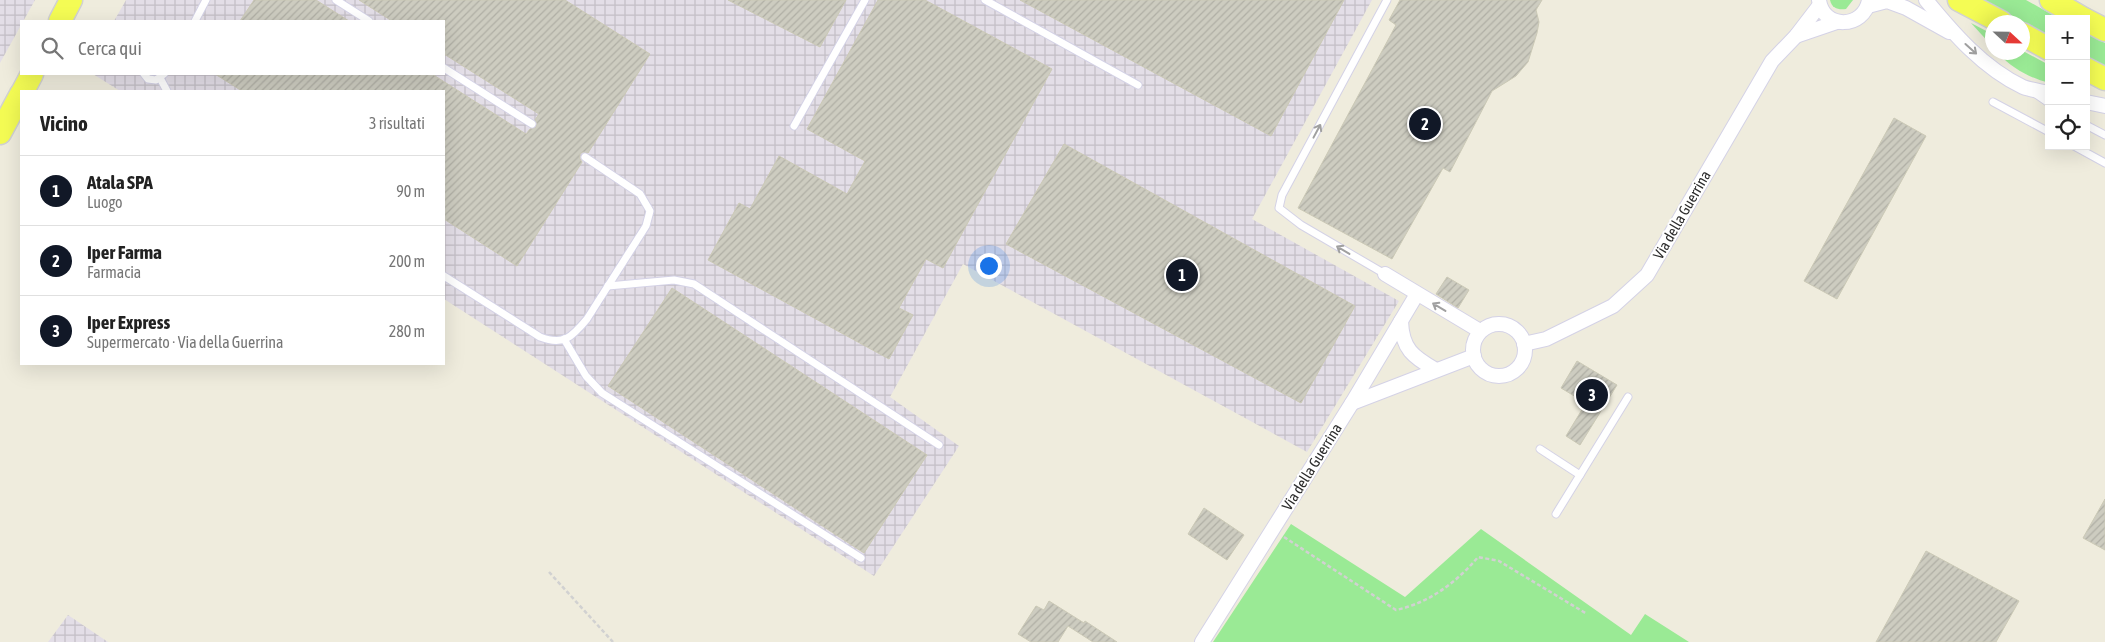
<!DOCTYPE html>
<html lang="it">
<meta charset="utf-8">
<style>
body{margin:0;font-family:"Asap Condensed",sans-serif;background:#f2f2f2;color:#222}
.controls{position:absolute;right:15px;top:15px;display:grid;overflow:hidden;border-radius:0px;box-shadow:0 5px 20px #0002}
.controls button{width:45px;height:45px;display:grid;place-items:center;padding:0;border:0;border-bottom:1px solid #e0e0e0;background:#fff;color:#222;font:25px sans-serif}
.compass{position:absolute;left:1985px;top:15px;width:45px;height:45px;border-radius:50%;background:#fff;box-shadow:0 5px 20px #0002;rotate:112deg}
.you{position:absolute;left:988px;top:265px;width:18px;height:18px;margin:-12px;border:4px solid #fff;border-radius:50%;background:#1a73e8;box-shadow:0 0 0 8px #1a73e833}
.badge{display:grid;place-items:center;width:32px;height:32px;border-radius:50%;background:#111827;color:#fff;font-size:16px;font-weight:700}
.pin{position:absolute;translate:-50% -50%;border:2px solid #fff;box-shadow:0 1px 5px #0006}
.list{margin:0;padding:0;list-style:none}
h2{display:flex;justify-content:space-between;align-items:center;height:65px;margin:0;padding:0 20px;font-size:21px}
h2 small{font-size:16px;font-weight:400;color:#767676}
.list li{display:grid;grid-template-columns:32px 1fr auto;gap:15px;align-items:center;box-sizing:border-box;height:70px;padding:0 20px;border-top:1px solid #e0e0e0}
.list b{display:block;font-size:19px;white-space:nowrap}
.list p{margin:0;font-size:16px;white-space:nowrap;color:#767676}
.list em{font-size:16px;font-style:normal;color:#767676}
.icon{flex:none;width:28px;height:28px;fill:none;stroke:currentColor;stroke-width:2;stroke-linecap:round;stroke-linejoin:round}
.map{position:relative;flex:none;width:2105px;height:642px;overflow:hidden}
.search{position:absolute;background:#fff;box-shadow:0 5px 20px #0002;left:20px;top:20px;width:425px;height:55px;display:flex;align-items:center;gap:12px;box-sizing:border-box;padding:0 18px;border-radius:0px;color:#767676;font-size:19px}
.panel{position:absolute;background:#fff;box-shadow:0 5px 20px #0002;left:20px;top:90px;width:425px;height:275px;border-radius:0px}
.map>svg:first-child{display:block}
.industrial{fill:url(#industrial-grid)}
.grass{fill:#9aea95}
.building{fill:url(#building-hatch);stroke:#cbc9b6}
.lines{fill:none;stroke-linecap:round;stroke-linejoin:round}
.lane-casing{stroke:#d4d2e6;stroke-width:9}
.street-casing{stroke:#d4d2e6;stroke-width:16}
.primary-casing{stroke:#d1d1d1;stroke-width:25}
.path{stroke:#d1d1d1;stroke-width:2.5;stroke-dasharray:4 2.5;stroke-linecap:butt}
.lane{stroke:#fff;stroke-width:7}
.street{stroke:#fff;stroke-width:14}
.primary{stroke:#f4fc54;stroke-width:22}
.oneway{stroke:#a0a0a0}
.labels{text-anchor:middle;stroke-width:4;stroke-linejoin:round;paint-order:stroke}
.street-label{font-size:15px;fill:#2c2c2c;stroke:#fff}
</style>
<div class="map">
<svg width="2105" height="642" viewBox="0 0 2105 642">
<defs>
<pattern id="industrial-grid" width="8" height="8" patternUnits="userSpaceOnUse" patternTransform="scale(1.25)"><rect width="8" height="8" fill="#e3dee7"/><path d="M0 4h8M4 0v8" fill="none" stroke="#c3bfc6"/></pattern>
<pattern id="building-hatch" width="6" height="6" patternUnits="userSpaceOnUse" patternTransform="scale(1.25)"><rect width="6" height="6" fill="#cdccc0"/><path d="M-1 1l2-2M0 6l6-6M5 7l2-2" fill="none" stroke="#b0afa5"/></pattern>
</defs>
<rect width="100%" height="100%" fill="#efecdd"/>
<g class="industrial">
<path d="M0,0H35L0,63Z"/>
<path d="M126,0H1372L1252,219L1399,301L1307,452L963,264L890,397L959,446L874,576L444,299V91H120L93,74H444V21H114Z"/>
<path d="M68,615L108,642H48Z"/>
</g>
<g class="grass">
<path d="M1830,0H1853L1846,9C1839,10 1832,9 1830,0Z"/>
<path d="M1983,0H2026L2060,19H2049V36Z"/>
<path d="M1971,23L1992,34V46Z"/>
<path d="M2086,33L2105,43V67L2086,57Z"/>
<path d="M2023,51L2049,65V83C2028,77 2013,69 1998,53L2022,52Z"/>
<path d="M1291,524L1405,597L1481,529L1631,635L1645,614L1689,642H1213Z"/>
</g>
<g class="building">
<path d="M254,0H316L349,21H240Z"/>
<path d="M359,0H565L650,54L588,153L583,152L580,154V159L582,162L517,266L444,219V91H242L215,74H432L526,134L530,129L536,127L537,124L535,120L539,114L444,54V21H392Z"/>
<path d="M728,0H846L820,47Z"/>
<path d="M878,0H925L1052,69L943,268L926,259L899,308L913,315L889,359L708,260L739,203L750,209L779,156L847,194L865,161L807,129Z"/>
<path d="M1020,0H1344L1271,136Z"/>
<path d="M1400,0H1542L1536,10L1539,22L1537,33L1528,62L1516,76L1492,91L1450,172L1443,168L1392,259L1298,208L1396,25L1389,20Z"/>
<path d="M1894,118L1926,136L1837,299L1804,281Z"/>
<path d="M1064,144L1355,306L1301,403L1006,244Z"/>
<path d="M1447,277L1469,290L1458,308L1436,294Z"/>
<path d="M672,288L927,455L864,553L608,386Z"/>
<path d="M1577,361L1617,385L1580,445L1566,436L1586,403L1561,388Z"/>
<path d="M2105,499V550L2083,538Z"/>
<path d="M1204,508L1244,535L1227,560L1188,534Z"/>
<path d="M1926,551L2019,601L1996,642H1876Z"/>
<path d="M1049,601L1084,623L1085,621L1117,642H1093L1068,626L1058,642H1031L1018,634L1036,606L1044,610Z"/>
</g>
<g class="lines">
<defs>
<g id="lane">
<path d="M336,0L369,21"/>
<path d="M985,0L1138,85"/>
<path d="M195,21L206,0"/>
<path d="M444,68L532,124"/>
<path d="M144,74L148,79L156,80L164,74"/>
<path d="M160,78L167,91"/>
<path d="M2036,94L2049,103"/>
<path d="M1993,102L2049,132"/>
<path d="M2086,125L2105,135"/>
<path d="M794,126L865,0"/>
<path d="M2074,146L2105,163"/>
<path d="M1385,274L1301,225L1279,208L1282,195L1387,0"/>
<path d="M444,276L540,337C564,346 572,337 587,319L646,226L650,211L640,194L585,157"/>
<path d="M608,286L674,280L694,284L939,445"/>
<path d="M564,339L586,376L602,393L861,558"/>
<path d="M1540,449L1580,475"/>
<path d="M1556,514L1628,397"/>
</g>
<g id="street">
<path d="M1819,0C1823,30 1864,29 1869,0"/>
<path d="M1926,0C1953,33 1983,68 2023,87C2031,90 2040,91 2049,93"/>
<path d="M1868,6L1887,1L1906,8L1949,32"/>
<path d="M1796,36L1837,22"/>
<path d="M2086,102L2105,106"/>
<path d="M1385,274L1480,331"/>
<path d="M1401,321C1402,349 1413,357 1436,370"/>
<circle cx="1499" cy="350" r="26"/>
<path d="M1524,344L1546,339L1613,306L1647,275L1772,61L1796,36L1819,6"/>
<path d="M1352,403L1474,356"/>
<path d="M1202,642L1352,403L1417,294"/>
</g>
<g id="primary">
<path d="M1959,0L2001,22"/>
<path d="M2051,0L2084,19"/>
<path d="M2086,20L2105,30"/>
<path d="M60,21L71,0"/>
<path d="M2022,34L2049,49"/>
<path d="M2086,69L2105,79"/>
<path d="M23,91L32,74"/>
<path d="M0,133L21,94"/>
</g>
</defs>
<use href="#lane" class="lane-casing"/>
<use href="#street" class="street-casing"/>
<use href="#primary" class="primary-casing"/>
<g class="path">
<path d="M1284,537L1396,610C1429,603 1457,582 1478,557L1499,561L1587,614"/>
<path d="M549,572L613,642"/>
</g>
<use href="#lane" class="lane"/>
<use href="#street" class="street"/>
<use href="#primary" class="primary"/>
</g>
<defs><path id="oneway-shaft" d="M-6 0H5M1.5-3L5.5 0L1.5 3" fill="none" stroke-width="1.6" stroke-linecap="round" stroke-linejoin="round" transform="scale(1.25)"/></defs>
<g class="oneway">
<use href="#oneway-shaft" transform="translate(1971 49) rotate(42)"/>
<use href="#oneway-shaft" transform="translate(1317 131) rotate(-62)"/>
<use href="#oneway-shaft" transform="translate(1343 250) rotate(-149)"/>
<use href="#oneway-shaft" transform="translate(1439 307) rotate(-149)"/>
</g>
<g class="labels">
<g class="street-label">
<text transform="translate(1682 215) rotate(-60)" y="5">Via della Guerrina</text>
<text transform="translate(1312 467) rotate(-58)" y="5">Via della Guerrina</text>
</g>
</g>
</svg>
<div class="controls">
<button>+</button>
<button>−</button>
<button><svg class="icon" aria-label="locate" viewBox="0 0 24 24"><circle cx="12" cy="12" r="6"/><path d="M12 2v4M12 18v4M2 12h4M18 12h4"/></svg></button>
</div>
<svg class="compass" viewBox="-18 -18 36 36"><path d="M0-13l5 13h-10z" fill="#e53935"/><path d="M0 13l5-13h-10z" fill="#767676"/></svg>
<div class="you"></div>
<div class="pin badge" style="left:1182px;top:275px">1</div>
<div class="pin badge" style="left:1425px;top:124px">2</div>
<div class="pin badge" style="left:1592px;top:395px">3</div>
<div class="search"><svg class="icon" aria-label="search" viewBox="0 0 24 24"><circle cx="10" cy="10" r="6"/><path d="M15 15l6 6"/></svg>Cerca qui</div>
<section class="panel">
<h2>Vicino<small>3 risultati</small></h2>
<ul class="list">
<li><span class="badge">1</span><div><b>Atala SPA</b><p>Luogo</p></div><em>90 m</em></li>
<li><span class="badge">2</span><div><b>Iper Farma</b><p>Farmacia</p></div><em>200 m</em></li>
<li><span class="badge">3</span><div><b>Iper Express</b><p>Supermercato · Via della Guerrina</p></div><em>280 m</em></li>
</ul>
</section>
</div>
